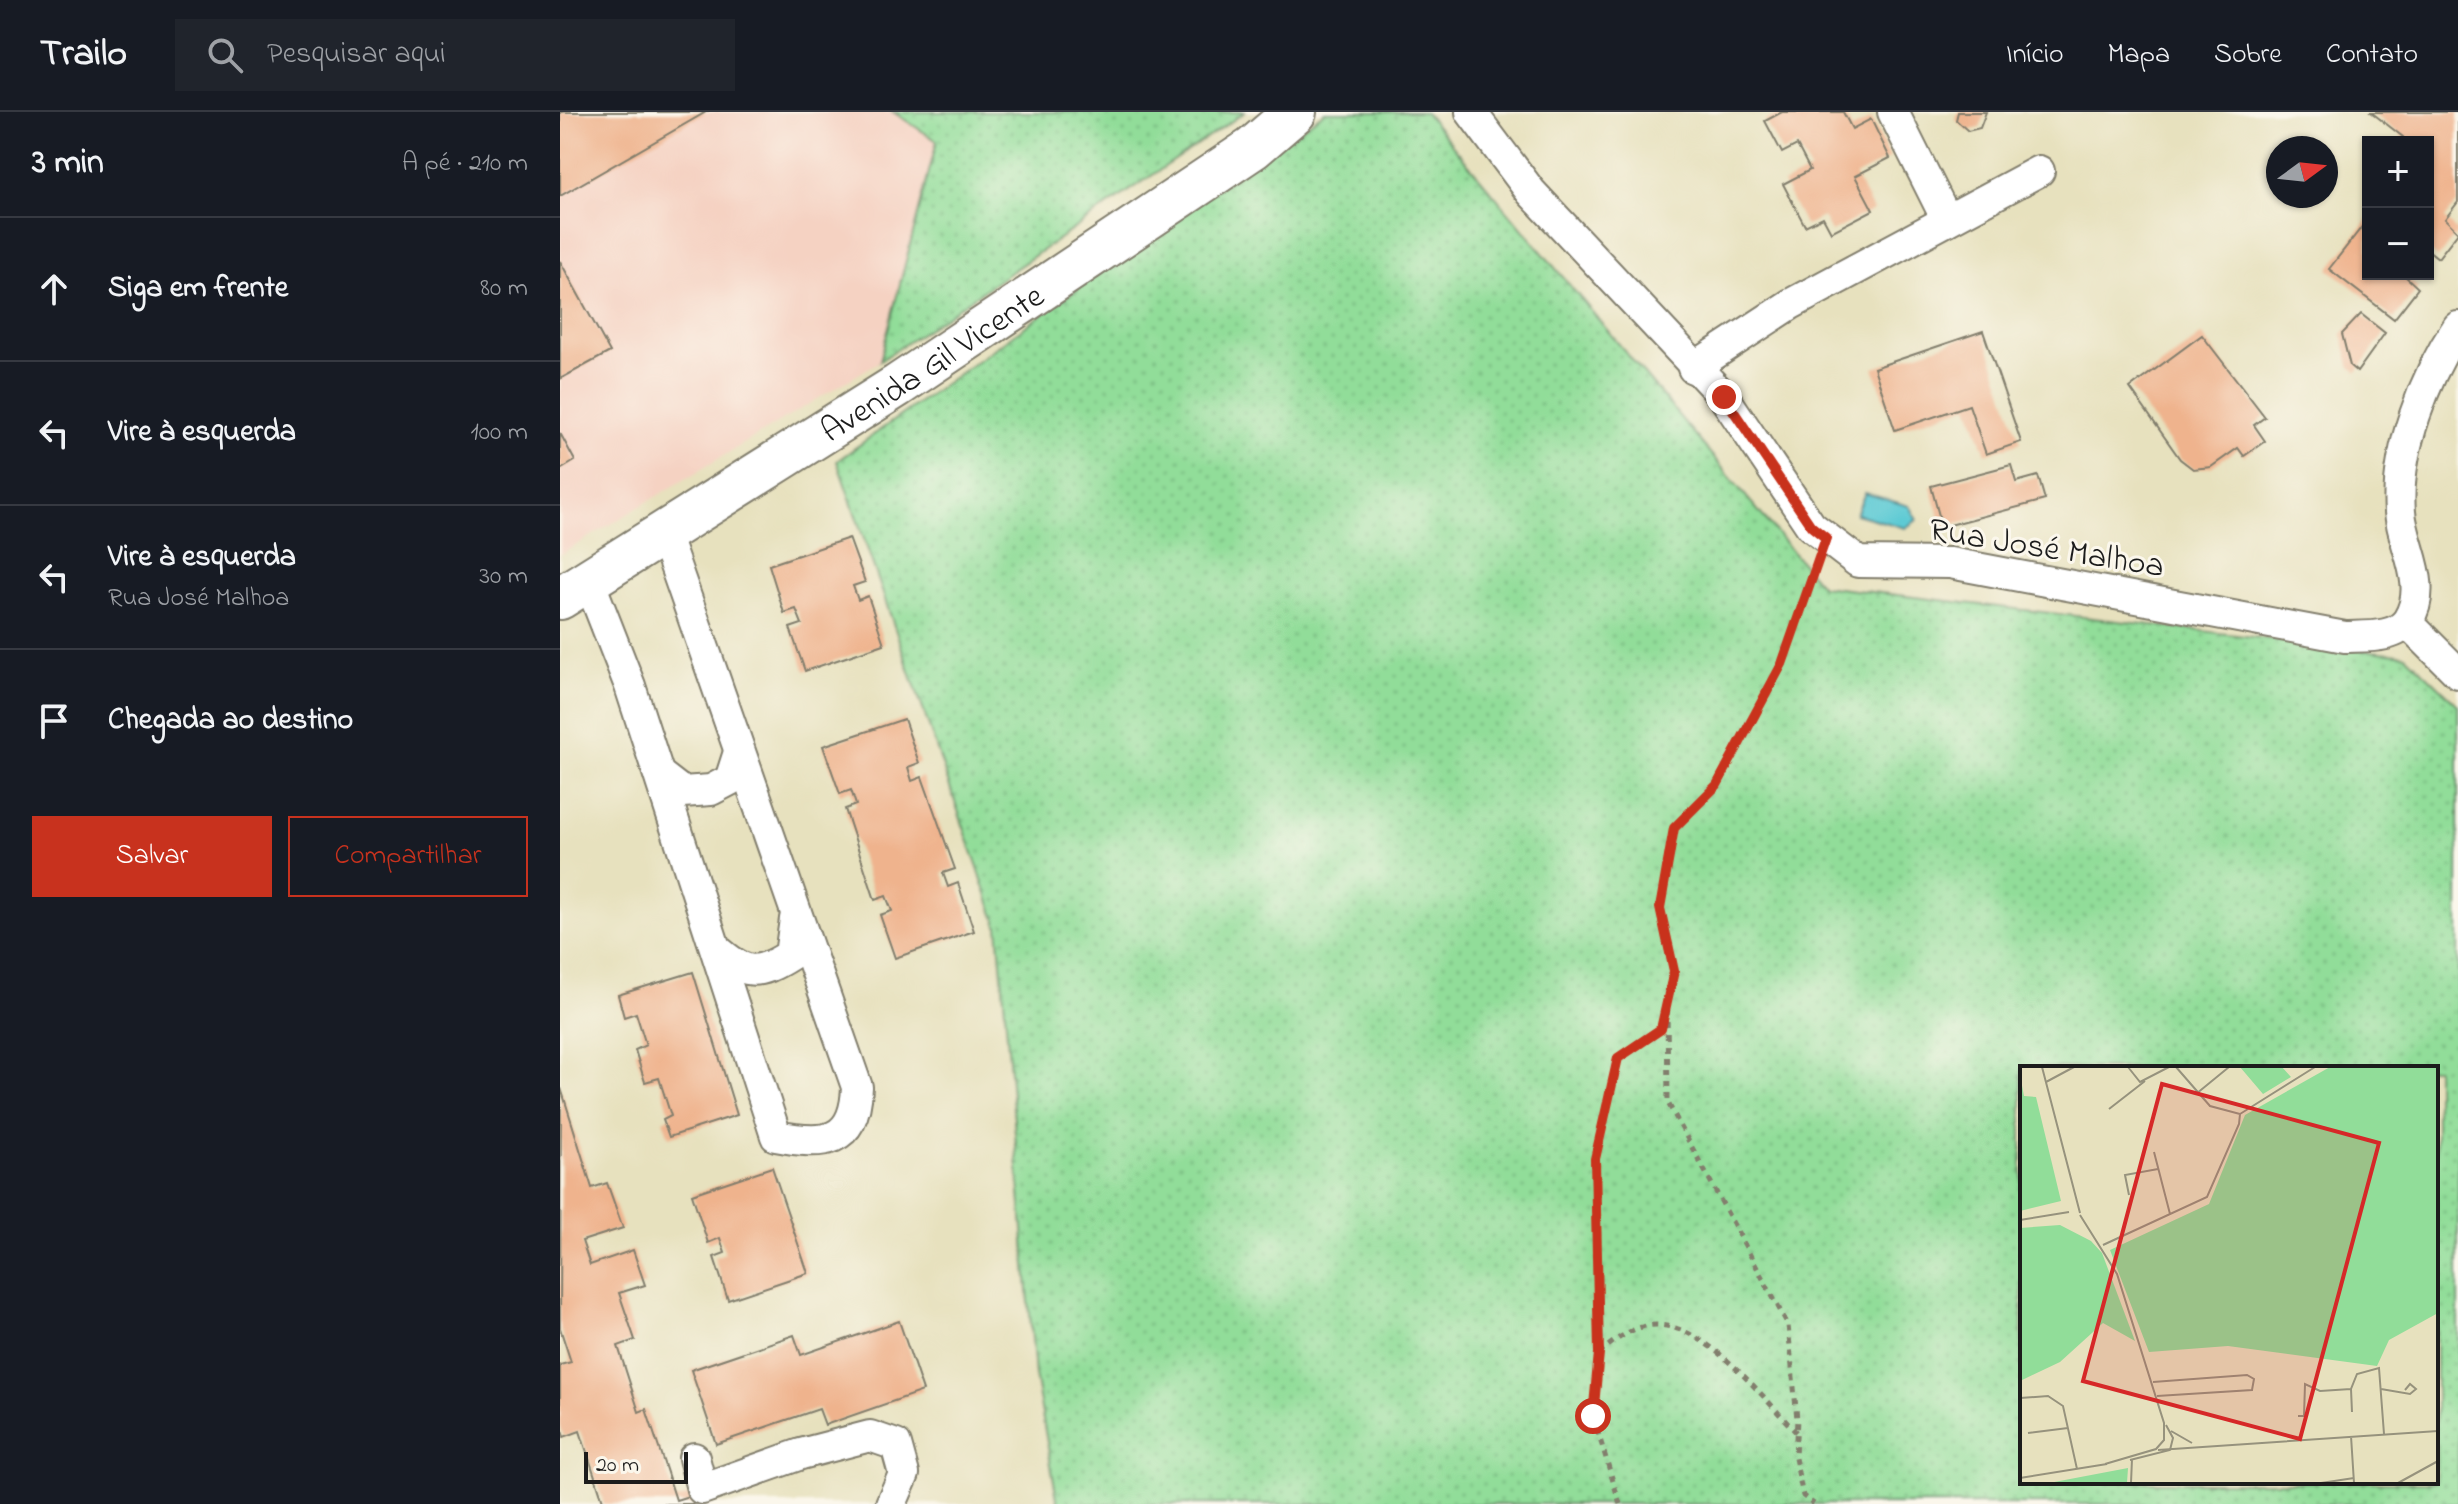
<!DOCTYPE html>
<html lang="pt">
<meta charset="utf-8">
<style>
body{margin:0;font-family:"Indie Flower",sans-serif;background:#20242c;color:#f1f3f6}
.controls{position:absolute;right:24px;top:24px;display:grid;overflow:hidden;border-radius:0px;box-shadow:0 2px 6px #0004}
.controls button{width:72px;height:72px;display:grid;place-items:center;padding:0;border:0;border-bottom:2px solid #363941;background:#171b24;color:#f1f3f6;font:40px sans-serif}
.compass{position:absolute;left:1706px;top:24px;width:72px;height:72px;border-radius:50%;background:#171b24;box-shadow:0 2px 6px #0004;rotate:75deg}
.scale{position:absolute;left:24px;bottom:20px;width:104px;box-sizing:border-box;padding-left:8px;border:4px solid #1c1c1c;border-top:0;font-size:22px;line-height:28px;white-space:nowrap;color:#1c1c1c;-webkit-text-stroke:6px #fbf7ec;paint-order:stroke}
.stop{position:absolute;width:24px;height:24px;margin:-18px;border:6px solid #c8321e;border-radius:50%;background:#fff}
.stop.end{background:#c8321e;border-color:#fff;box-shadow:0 2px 8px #0008}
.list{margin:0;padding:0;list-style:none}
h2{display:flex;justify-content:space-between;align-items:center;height:104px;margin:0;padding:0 32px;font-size:34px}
h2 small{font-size:26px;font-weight:400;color:#9ea1a6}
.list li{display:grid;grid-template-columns:52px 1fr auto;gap:24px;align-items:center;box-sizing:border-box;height:144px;padding:0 32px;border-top:2px solid #363941}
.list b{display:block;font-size:30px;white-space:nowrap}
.list p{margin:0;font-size:26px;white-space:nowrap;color:#9ea1a6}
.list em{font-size:26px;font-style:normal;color:#9ea1a6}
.actions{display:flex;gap:16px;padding:24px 32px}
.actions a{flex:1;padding:18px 0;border:2px solid #c8321e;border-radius:0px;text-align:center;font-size:28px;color:#c8321e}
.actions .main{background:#c8321e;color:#fff}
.icon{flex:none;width:44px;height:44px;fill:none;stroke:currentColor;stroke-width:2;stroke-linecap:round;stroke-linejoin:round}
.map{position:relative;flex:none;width:1898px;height:1392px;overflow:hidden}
header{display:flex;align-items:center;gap:48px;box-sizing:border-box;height:112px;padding:0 40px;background:#171b24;border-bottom:2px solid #363941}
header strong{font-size:38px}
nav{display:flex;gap:44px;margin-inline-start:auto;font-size:28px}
.search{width:560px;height:72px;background:#20242c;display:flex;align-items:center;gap:20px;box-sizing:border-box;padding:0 28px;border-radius:0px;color:#9ea1a6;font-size:30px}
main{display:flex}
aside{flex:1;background:#171b24}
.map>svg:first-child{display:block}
.built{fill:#f5d2c2}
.grass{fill:url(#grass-dots);stroke:#567c5a;stroke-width:2;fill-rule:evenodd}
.water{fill:#5dcad4;stroke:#3c7378;stroke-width:2}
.building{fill:#efb38d}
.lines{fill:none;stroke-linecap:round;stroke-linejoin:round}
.street-casing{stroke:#827e6d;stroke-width:34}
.secondary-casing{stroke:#827e6d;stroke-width:46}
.path{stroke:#827e6d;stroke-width:5;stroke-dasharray:6 6;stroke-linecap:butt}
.street{stroke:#fff;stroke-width:30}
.secondary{stroke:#fff;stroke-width:42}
.route{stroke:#c8321e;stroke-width:10}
.labels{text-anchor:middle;stroke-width:6;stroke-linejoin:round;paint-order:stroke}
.street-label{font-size:34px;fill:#1c1c1c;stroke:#fbf7ec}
.inset-road{fill:none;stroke:#96927d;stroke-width:2}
.view{fill:#d62828;fill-opacity:0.15;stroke:#d62828;stroke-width:4}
.inset-edge{fill:none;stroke:#1c1c1c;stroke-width:4}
</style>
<header>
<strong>Trailo</strong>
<div class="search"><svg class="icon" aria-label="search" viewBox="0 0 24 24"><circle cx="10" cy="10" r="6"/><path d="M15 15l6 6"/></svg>Pesquisar aqui</div>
<nav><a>Início</a><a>Mapa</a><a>Sobre</a><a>Contato</a></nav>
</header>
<main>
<aside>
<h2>3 min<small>A pé · 210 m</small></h2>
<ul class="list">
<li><svg class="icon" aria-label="ahead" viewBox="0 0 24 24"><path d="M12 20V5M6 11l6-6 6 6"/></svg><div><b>Siga em frente</b></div><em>80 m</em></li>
<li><svg class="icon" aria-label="left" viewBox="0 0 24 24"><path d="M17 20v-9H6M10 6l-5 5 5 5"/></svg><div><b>Vire à esquerda</b></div><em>100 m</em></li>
<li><svg class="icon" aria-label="left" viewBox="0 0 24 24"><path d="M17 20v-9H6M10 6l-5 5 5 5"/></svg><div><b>Vire à esquerda</b><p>Rua José Malhoa</p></div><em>30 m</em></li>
<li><svg class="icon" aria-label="arrive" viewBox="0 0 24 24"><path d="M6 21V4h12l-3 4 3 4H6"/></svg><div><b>Chegada ao destino</b></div></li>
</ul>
<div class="actions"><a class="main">Salvar</a><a>Compartilhar</a></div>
</aside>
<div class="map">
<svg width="1898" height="1392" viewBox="0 0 1898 1392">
<defs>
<pattern id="grass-dots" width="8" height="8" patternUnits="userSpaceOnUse" patternTransform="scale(2)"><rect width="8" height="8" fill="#91dd99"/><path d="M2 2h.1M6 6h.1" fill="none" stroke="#7cbd83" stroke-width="1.8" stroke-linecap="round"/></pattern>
</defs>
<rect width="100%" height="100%" fill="#fbf7ec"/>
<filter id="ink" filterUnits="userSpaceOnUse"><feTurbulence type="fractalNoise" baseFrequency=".0125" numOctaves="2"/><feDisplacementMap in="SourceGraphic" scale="16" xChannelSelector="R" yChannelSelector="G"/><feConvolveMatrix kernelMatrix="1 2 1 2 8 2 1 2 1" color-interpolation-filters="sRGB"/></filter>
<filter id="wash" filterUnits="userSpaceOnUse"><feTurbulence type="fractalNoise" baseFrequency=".006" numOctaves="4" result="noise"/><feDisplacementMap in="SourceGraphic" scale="32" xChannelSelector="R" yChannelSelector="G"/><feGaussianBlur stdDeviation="1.8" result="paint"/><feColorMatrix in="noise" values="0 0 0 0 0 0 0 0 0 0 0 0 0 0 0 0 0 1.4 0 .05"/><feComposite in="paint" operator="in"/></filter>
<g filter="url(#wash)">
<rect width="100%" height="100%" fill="#e7e1be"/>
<path class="built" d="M0,0H333L377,29L320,249L0,443Z"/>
<g class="grass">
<path d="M333,0H685L320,249L377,29Z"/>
<path d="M765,0H865L1261,474L1846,543L1898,593V1392H498L475,1263L438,814L277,349ZM1462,956H1876V1370H1462Z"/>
</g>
<path class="water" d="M1305,381L1349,394L1357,408L1345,416L1296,402Z"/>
<g id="blocks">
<g class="building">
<path d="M0,0H146L0,84Z"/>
<path d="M1222,0H1283L1292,17L1311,7L1330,46L1295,64L1313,98L1271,120L1263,105L1245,114L1223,72L1250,58L1237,33L1222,41L1205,9Z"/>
<path d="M1398,0H1426L1420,16L1408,19L1396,8Z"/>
<path d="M1811,0H1898V90L1885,107L1898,120L1878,146L1868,138V30H1840L1843,25Z"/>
<path d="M1808,107V162H1843L1858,176L1834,207L1769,157Z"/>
<path d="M0,149L50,240L0,267Z"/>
<path d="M1801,202L1825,221L1797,260L1790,254L1782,222Z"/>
<path d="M1423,219L1461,330L1426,342L1409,293L1335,318L1314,256Z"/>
<path d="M1642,223L1705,305L1694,313L1705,329L1684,344L1678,336L1651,355L1633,357L1620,347L1570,276Z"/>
<path d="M0,321L15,349L0,358Z"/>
<path d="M1451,353L1456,370L1478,364L1485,388L1382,415L1371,374Z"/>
<path d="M289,426L305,470L293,474L298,488L308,484L324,532L245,559L230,516L242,512L236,497L224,501L209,453Z"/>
<path d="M344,607L359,651L348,655L352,669L362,665L395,757L383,761L388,775L398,771L414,819L335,846L320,803L332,799L326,784L315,788L285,697L296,693L291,678L280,682L263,634Z"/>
<path d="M133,860L177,1003L109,1025L103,1008L111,1004L99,966L85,970L75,938L86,933L76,901L64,905L58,883Z"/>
<path d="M1,976L32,1076L47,1071L63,1116L22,1129L30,1153L73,1138L85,1173L59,1181L75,1228L58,1234L79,1300L86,1297L116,1388L135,1382L138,1392H44L20,1319L4,1325L0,1312V1253L11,1250L0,1216Z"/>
<path d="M212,1055L248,1161L168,1188L154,1145L165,1141L160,1126L148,1131L132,1082Z"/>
<path d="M339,1209L363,1279L265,1313L259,1297L156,1332L131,1258L234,1223L241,1243Z"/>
</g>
</g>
</g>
<g filter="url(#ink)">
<use href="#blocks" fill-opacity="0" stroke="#827e6d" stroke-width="2"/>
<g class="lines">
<defs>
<g id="street">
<path d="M911,0L971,80L1164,285L1251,414L1298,450L1390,451L1785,525C1805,524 1836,527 1848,508C1870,473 1843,436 1840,400C1835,340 1865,264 1898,215"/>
<path d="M1333,0L1387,108"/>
<path d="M1133,256L1231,192L1479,59"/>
<path d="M29,469L70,574L216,1024C263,1033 295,1033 297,975L104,422"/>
<path d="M1847,510L1898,561"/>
<path d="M100,663L122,680L151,678L170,668L179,640"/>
<path d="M156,837C185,863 197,864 230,843L235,807"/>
<path d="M134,1346L142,1377L241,1342L310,1324L336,1333L344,1362L331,1392"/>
</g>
<g id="secondary">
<path id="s1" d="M0,486L337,274L693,36L735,0"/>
</g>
</defs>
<use href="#street" class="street-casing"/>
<use href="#secondary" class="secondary-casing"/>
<g class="path">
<path d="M1107,897L1108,991L1228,1213L1237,1307L1235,1346L1243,1384L1254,1392"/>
<path d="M1039,1241C1052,1231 1066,1219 1082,1215C1138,1199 1202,1285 1236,1320"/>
<path d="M1060,1392L1033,1304L1039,1241L1035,1047L1058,946L1101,917L1114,859L1100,796L1114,716L1157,673L1222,552L1255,457"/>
</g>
<use href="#street" class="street"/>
<use href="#secondary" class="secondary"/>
</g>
</g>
<g class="lines" filter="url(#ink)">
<path class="route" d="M1033,1304L1039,1241L1035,1047L1058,946L1101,917L1114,859L1100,796L1114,716L1157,673L1222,552L1266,426L1251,414L1164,285"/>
</g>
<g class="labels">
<g class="street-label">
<text dy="12" stroke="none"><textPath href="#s1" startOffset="440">Avenida Gil Vicente</textPath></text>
<text transform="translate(1487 434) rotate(9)" y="12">Rua José Malhoa</text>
</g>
</g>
<g transform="translate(1460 954)">
<rect width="418" height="418" fill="#e7e1be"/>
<path d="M310,1H418V247L369,274L357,300L208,280L129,286L90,184L189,138L225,49ZM40,159L71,175L82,187L115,275L83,257L40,296L0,315V162ZM108,402L107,417H29Z" fill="#91dd99"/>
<path d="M220,1H262L271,11L243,28ZM0,9L4,30L16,31L41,135L0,145Z" fill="#91dd99"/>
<path class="inset-road" d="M22,1L60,147M108,1L120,16L149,1M26,16L54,1M176,28L209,1M89,43L125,15M220,48L295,1M134,86L150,148M109,129L105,109L138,103M60,149L97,208L144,357V374L136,383L85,398M0,154L49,146M83,179L187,131L219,58L220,48L190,40L156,1M133,316L227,309L234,313L232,324L137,330M361,323L390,328L396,323L390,318L385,324M0,332L28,330L43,340L57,403M332,346L331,323L337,308L359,302L364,368M278,350H284L285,318L300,325L331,323M151,365L172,377M8,367L48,362M331,370L334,417M138,384L418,365M110,394L150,384L153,372L146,359M0,412L87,398M111,417L112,393M301,417L334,412M378,417L418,395"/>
<path class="view" d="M142,18L359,77L280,373L63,315Z"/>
<rect width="418" height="418" class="inset-edge"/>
</g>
</svg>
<div class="controls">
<button>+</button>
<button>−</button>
</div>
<svg class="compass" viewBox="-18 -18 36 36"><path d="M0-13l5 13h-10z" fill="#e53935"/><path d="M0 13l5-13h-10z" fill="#9ea1a6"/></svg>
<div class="scale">20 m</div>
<div class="stop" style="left:1033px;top:1304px"></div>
<div class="stop end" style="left:1164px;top:285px"></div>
</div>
</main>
